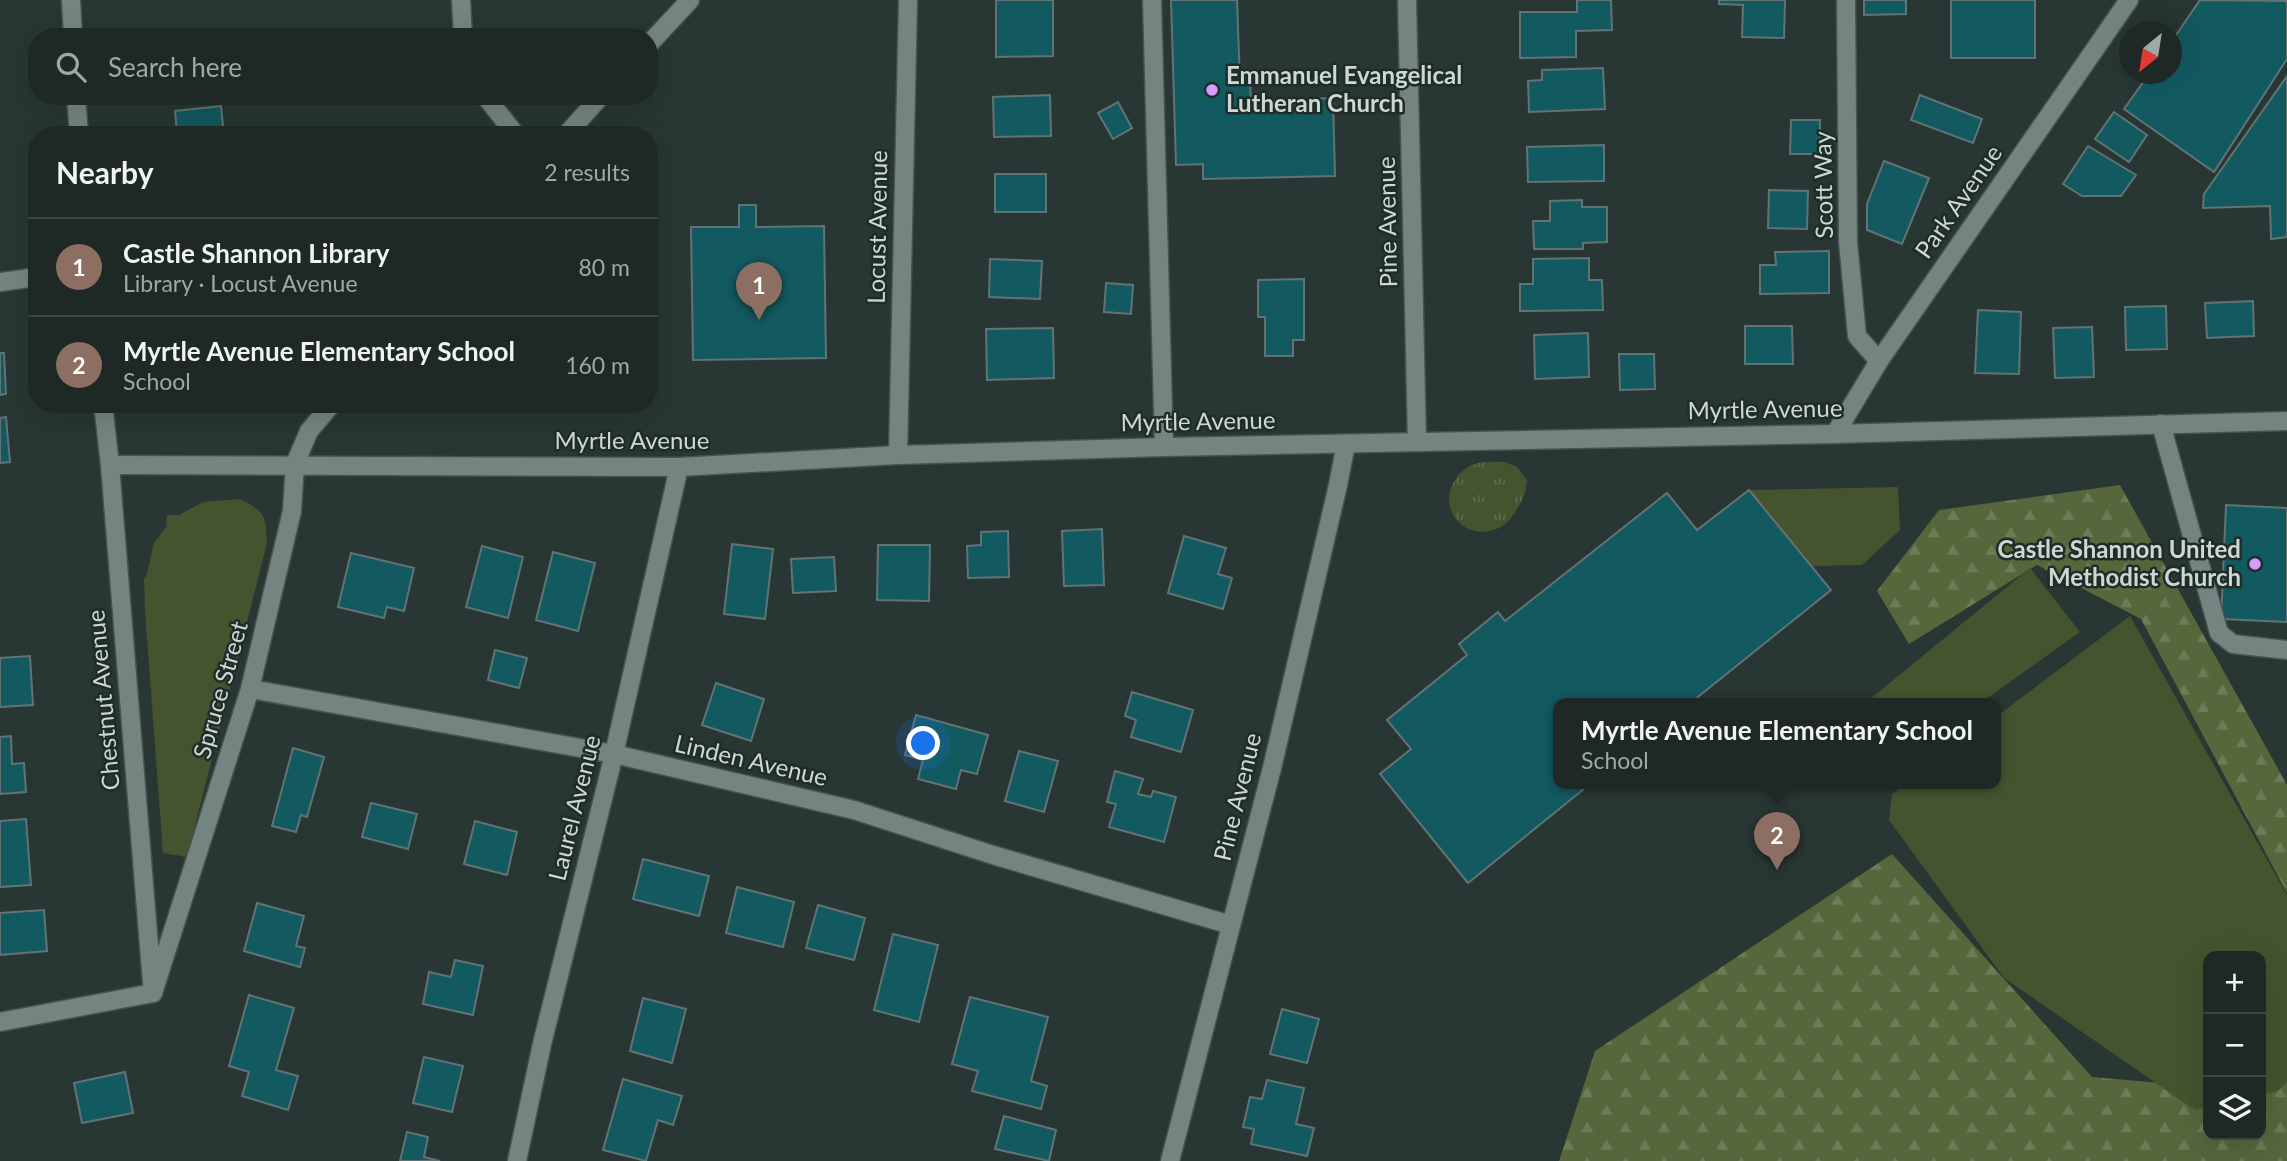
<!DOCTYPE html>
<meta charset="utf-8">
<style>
body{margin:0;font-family:Lato,sans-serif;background:#2b3532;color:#f1f3f6}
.controls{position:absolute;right:21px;bottom:21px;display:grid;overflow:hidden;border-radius:14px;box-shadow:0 7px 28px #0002}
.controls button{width:63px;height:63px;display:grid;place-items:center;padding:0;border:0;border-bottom:2px solid #3c4543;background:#1e2926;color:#f1f3f6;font:35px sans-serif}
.compass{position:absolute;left:2119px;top:21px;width:63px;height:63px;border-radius:50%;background:#1e2926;box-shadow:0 7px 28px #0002;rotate:210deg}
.you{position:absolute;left:924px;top:744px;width:24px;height:24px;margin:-18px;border:5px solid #fff;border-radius:50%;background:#1a73e8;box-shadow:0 0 0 10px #1a73e833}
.badge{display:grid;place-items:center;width:46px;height:46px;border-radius:50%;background:#d89bf8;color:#fff;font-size:23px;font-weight:700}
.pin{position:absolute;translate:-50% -58px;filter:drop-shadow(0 2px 4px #0008)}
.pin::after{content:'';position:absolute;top:37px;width:24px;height:21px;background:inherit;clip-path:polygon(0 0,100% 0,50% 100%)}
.popup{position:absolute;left:1553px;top:698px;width:448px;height:91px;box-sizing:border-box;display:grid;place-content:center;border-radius:14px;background:#1e2926;filter:drop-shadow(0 2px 5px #0005);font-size:23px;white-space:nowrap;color:#a1a6a7}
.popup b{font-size:26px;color:#f1f3f6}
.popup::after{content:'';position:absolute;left:50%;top:100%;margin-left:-14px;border:14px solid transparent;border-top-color:#1e2926}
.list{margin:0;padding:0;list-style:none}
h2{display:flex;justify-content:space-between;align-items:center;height:91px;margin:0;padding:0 28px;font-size:30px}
h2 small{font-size:23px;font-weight:400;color:#a1a6a7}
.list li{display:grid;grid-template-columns:46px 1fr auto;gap:21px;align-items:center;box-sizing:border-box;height:98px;padding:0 28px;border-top:2px solid #3c4543}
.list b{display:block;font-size:26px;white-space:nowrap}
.list p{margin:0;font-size:23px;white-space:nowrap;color:#a1a6a7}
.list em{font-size:23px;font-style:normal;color:#a1a6a7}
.icon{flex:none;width:38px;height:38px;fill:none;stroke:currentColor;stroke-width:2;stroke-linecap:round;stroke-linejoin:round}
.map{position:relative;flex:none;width:2287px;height:1161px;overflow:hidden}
.search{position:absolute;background:#1e2926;box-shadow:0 7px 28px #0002;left:28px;top:28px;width:630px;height:77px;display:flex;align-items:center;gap:18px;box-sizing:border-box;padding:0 24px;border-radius:28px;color:#a1a6a7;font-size:26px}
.panel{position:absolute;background:#1e2926;box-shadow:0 7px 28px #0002;left:28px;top:126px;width:630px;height:287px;border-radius:28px}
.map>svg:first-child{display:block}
.grass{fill:url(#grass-tufts)}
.forest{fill:url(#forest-firs)}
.green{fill:#46532f}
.building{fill:#135960;stroke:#627375;stroke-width:2}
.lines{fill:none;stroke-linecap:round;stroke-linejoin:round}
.lane-casing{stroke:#45524f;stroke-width:21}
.street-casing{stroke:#45524f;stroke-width:21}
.lane{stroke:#748581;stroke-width:18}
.street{stroke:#748581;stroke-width:18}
.poi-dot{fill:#d89bf8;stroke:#1f2d29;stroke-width:2.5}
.labels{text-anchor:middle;stroke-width:5;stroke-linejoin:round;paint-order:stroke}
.poi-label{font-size:24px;font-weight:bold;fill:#ced7d4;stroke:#1f2d29;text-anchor:start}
.street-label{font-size:24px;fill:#ced7d4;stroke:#1f2d29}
</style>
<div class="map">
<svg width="2287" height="1161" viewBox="0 0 2287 1161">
<defs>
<pattern id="grass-tufts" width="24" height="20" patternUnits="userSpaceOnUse" patternTransform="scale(1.75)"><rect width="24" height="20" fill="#46532f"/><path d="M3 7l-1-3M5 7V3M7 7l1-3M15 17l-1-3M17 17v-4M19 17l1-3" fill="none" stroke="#606b4c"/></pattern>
<pattern id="forest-firs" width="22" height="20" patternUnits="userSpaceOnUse" patternTransform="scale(1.75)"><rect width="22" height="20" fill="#57663b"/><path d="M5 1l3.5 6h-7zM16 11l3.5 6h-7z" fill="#6e7b56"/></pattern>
</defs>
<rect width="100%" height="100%" fill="#283733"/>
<path class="grass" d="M1505,462L1517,467L1527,480C1526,495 1521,503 1513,515C1499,538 1461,538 1451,510C1444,490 1458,468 1478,463C1486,461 1497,462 1505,462Z"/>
<g class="forest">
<path d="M2120,485L2287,785V893L2141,619L2037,565L1909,644L1877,591L1939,510Z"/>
<path d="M1892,854L2092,1077L2208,1087V1135H2261V1075L2287,1060V1161H1559L1595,1051Z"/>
</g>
<g class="green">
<path d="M1898,487L1900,530L1862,565L1811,566L1749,490Z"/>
<path d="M240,499C265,511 266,516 267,543L187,857L163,853L145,611L144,578L146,577L154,543L166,527L167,515H179L203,502Z"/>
<path d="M2030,568L2080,632L1979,704H1864Z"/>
<path d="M2130,616L2287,895V1082L2278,1091L2261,1095V956H2208V1107L2195,1110L2004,978L1889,820L1892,794L1905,784H1996V717Z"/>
</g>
<g class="building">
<path d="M996,0H1053V56L996,57Z"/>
<path d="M1171,0H1237L1240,83H1250L1251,101L1333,98L1335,176L1203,179V164L1176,165Z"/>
<path d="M1577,0H1611L1612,30L1576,31V57L1520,58V12H1577Z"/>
<path d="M1719,0H1785L1784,38L1742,37L1743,5L1719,4Z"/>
<path d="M1864,0H1906V14L1864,15Z"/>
<rect x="1951" y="0" width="84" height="58"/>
<path d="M2200,0L2287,1V59L2214,172L2124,109L2149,74H2172V41Z"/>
<path d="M205,32V37H158V33Z"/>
<path d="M1603,68L1605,109L1529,112L1528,81L1542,80V70Z"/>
<path d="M2287,76V237L2271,239L2270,206L2203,208L2204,194Z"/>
<path d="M1050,95L1051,136L994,137L993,97Z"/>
<path d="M1920,95L1982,119L1973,143L1911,120Z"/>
<path d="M1118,102L1132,128L1113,139L1098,113Z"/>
<path d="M221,106L224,135H177L175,111Z"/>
<path d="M2114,112L2147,135L2129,162L2095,139Z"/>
<path d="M1791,120H1820V154H1790Z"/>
<path d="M1604,145V181L1528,182L1527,147Z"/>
<path d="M2088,146L2136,175L2121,196H2082L2063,184Z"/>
<path d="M1884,161L1929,178L1902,244L1867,230V204Z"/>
<rect x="995" y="174" width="51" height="38"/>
<path d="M1769,190L1808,191L1807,229L1768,228Z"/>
<path d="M1582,200V207H1607V242L1583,243V249H1534L1533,221H1550V201Z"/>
<path d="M739,205H756V227L824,226L826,358L693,360L691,227H739Z"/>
<path d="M1829,251V293L1760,294V265H1776L1775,252Z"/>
<path d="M1589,258V280H1602L1603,310L1520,311V284H1533V259Z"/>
<path d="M990,259L1042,261L1040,299L989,297Z"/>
<path d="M1304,279V340H1293V356H1265V317H1258V280Z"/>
<path d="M1106,283L1133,285L1131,314L1104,312Z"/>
<path d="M2253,301L2254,336L2207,338L2205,303Z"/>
<path d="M2166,306L2167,349L2126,350L2125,307Z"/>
<path d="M1978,310L2021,312L2019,374L1975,373Z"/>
<path d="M1745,326H1792L1793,364H1745Z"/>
<path d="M2092,327L2094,377L2055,378L2053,328Z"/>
<path d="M1053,328L1054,378L987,380L986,329Z"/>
<path d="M1588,333L1589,377L1535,379L1534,335Z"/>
<path d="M0,353H4L6,394L0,395Z"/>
<path d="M1619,354H1654L1655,389L1620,390Z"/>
<path d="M6,417L10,462L0,463V418Z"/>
<path d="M1749,490L1831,590L1689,704H1558V784H1590L1468,883L1380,774L1411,749L1387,720L1467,655L1459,644L1498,612L1505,621L1667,493L1697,530Z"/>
<path d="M2226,505L2287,508V622L2221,619Z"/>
<path d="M1102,529L1104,585L1064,586L1062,531Z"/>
<path d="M1008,531L1009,577L968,578L967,546L981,545V532Z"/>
<path d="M1184,536L1226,548L1218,574L1232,578L1223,609L1168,593Z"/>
<path d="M732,544L773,549L765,619L724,614Z"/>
<path d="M878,545H930L929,601L877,600Z"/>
<path d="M482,546L523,557L508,618L466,607Z"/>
<path d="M553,552L595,563L578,631L536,620Z"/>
<path d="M351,553L414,568L404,611L387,607L384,618L338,607Z"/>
<path d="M834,557L836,591L793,593L791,559Z"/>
<path d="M495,650L527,658L519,688L488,680Z"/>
<path d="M30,656L33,705L0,707V658Z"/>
<path d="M716,683L764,699L751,741L702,725Z"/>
<path d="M1132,692L1193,710L1181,752L1131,737L1136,720L1125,716Z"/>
<path d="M916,715L988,735L977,774L961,770L956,789L918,779L923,760L905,755Z"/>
<path d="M11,736L12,764L24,763L26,792L0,794V737Z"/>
<path d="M293,748L324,757L307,817L301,815L296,832L272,826Z"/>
<path d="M1019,751L1058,761L1044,812L1005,801Z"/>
<path d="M1115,771L1143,779L1138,794L1151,797L1153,791L1176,797L1164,842L1109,827L1116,804L1107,802Z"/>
<path d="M371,803L417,814L408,849L362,837Z"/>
<path d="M26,819L31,885L0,887V821Z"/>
<path d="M475,821L517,832L507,875L464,864Z"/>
<path d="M643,859L709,876L699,916L633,899Z"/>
<path d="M737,887L794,902L783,947L726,933Z"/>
<path d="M257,903L304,916L296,946L305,948L300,967L244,951Z"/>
<path d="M818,905L865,918L854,960L806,948Z"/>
<path d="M44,910L47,951L0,955V913Z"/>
<path d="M893,934L938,945L919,1022L874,1010Z"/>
<path d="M455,960L483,966L473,1015L423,1004L429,972L451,977Z"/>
<path d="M249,995L294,1008L276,1070L298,1076L288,1110L242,1096L249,1072L229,1066Z"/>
<path d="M970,997L1048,1017L1031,1081L1047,1086L1041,1109L972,1091L978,1071L952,1064Z"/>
<path d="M643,998L686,1009L672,1063L630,1051Z"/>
<path d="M1282,1009L1319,1019L1307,1063L1270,1054Z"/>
<path d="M424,1057L463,1066L452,1112L413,1103Z"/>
<path d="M125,1072L133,1113L82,1123L74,1083Z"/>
<path d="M623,1079L682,1096L673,1125L658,1120L646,1161L603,1150Z"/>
<path d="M1267,1080L1304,1088L1296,1124L1314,1128L1307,1156L1251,1144L1254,1129L1243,1127L1250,1097L1262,1099Z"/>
<path d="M1004,1116L1056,1130L1049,1161L995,1149Z"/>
<path d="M407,1132L428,1137L424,1157L440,1161H400Z"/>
</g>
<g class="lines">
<defs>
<g id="lane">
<path d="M1152,0L1164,447"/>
<path d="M1846,0L1848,242L1857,336L1879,361"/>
<path d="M2161,424L2219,633L2233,644L2287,650"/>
</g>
<g id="street">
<path d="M71,0L73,37"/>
<path d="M461,0L463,37"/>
<path d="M1407,0L1417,442"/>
<path d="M649,44L690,0"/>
<path d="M76,96L79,135"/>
<path d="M485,96L516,135"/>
<path d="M566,135L601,96"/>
<path d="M0,282L37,277"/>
<path d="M103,404L110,465L152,983"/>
<path d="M1835,434L1879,361L2129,0"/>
<path d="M898,455L908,0"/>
<path d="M110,465L679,467L898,455L1164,447L1835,434L2287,421"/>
<path d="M250,689L614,754L854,810L993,855L1231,925"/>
<path d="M153,993L250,689L292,511L295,464L309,431L332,404"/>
<path d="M0,1022L153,993"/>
<path d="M517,1161L542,1044L614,754L679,467"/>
<path d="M1170,1161L1272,768L1338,485L1346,444"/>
</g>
</defs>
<use href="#lane" class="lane-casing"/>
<use href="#street" class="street-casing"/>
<use href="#lane" class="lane"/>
<use href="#street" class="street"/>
</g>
<g class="poi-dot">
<circle cx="1212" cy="90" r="7"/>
<circle cx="2255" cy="564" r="7"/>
</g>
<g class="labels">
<g class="poi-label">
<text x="1226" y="84">Emmanuel Evangelical<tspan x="1226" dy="28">Lutheran Church</tspan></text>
<text x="2241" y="558" text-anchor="end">Castle Shannon United<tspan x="2241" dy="28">Methodist Church</tspan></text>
</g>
<g class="street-label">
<text transform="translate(1824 185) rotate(-91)" y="8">Scott Way</text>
<text transform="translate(1959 202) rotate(-55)" y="8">Park Avenue</text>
<text transform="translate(1388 222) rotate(-91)" y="8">Pine Avenue</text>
<text transform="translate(878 227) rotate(-89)" y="8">Locust Avenue</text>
<text transform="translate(1765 410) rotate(-1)" y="8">Myrtle Avenue</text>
<text transform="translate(1198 422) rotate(-1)" y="8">Myrtle Avenue</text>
<text x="632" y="449">Myrtle Avenue</text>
<text transform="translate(221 690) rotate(-74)" y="8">Spruce Street</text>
<text transform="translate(104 700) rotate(-95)" y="8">Chestnut Avenue</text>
<text transform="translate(751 761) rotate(13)" y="8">Linden Avenue</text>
<text transform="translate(1238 797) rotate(-76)" y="8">Pine Avenue</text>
<text transform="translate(575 808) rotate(-76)" y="8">Laurel Avenue</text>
</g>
</g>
</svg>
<div class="controls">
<button>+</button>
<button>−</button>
<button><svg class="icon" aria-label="layers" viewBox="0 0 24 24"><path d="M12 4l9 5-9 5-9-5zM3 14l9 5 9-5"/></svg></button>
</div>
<svg class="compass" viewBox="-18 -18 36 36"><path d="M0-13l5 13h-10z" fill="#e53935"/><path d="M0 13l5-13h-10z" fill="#a1a6a7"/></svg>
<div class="you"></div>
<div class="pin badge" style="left:759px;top:320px;background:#8d6e63">1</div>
<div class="pin badge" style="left:1777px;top:870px;background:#8d6e63">2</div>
<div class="popup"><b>Myrtle Avenue Elementary School</b>School</div>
<div class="search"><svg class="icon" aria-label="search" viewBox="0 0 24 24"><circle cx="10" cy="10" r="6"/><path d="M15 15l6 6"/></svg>Search here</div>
<section class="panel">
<h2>Nearby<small>2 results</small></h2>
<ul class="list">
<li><span class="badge" style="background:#8d6e63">1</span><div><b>Castle Shannon Library</b><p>Library · Locust Avenue</p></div><em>80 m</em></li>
<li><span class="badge" style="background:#8d6e63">2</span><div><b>Myrtle Avenue Elementary School</b><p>School</p></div><em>160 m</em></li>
</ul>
</section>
</div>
